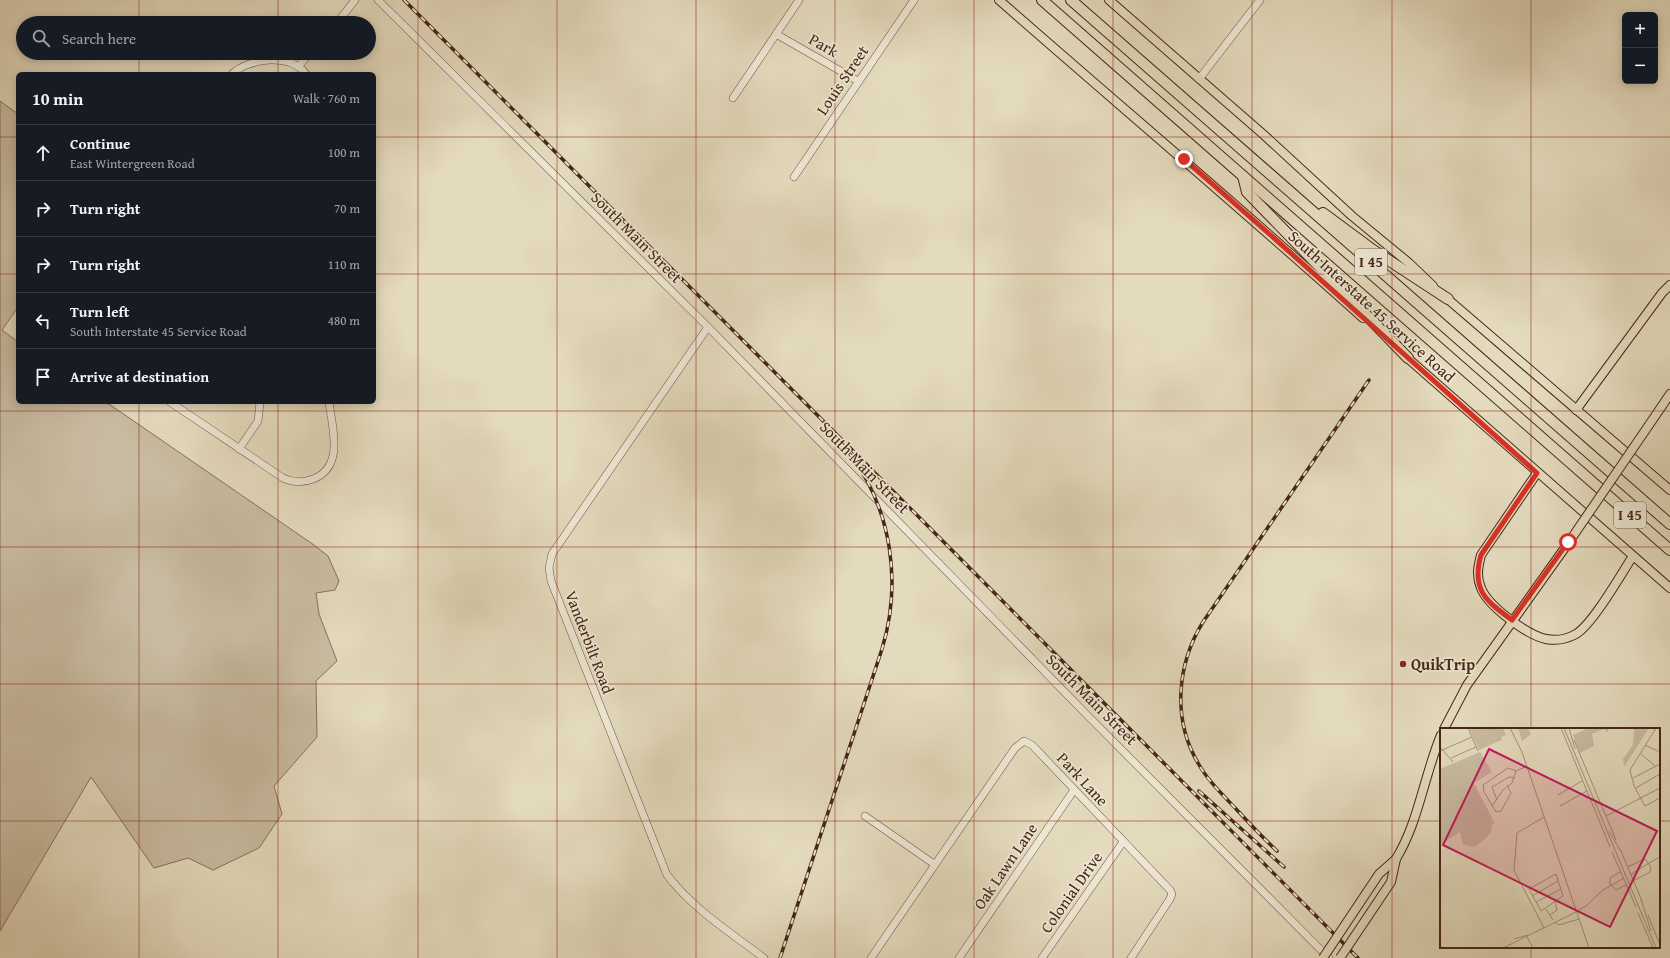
<!DOCTYPE html>
<meta charset="utf-8">
<style>
body{margin:0;font-family:"Gentium Book Plus",serif;background:#242831;color:#f1f3f6}
.controls{position:absolute;right:12px;top:12px;display:grid;overflow:hidden;border-radius:6px;box-shadow:0 2px 10px #0003}
.controls button{width:36px;height:36px;display:grid;place-items:center;padding:0;border:0;border-bottom:1px solid #363941;background:#171b24;color:#f1f3f6;font:20px sans-serif}
.stop{position:absolute;width:12px;height:12px;margin:-9px;border:3px solid #d93025;border-radius:50%;background:#fff}
.stop.end{background:#d93025;border-color:#fff;box-shadow:0 1px 4px #0008}
.list{margin:0;padding:0;list-style:none}
h2{display:flex;justify-content:space-between;align-items:center;height:52px;margin:0;padding:0 16px;font-size:17px}
h2 small{font-size:13px;font-weight:400;color:#9ea1a6}
.list li{display:grid;grid-template-columns:26px 1fr auto;gap:12px;align-items:center;box-sizing:border-box;height:56px;padding:0 16px;border-top:1px solid #363941}
.list b{display:block;font-size:15px;white-space:nowrap}
.list p{margin:0;font-size:13px;white-space:nowrap;color:#9ea1a6}
.list em{font-size:13px;font-style:normal;color:#9ea1a6}
.icon{flex:none;width:22px;height:22px;fill:none;stroke:currentColor;stroke-width:2;stroke-linecap:round;stroke-linejoin:round}
.map{position:relative;flex:none;width:1670px;height:958px;overflow:hidden}
.search{position:absolute;background:#171b24;box-shadow:0 2px 10px #0003;left:16px;top:16px;width:360px;height:44px;display:flex;align-items:center;gap:10px;box-sizing:border-box;padding:0 14px;border-radius:22px;color:#9ea1a6;font-size:15px}
.panel{position:absolute;background:#171b24;box-shadow:0 2px 10px #0003;left:16px;top:72px;width:360px;height:332px;border-radius:6px}
.map>svg:first-child{display:block}
.green{fill:#c9bba1;stroke:#88705c}
.lines{fill:none;stroke-linecap:round;stroke-linejoin:round}
.minor-casing{stroke:#6e5341;stroke-width:8}
.major-casing{stroke:#462618;stroke-width:10}
.highway-casing{stroke:#462618;stroke-width:12}
.minor{stroke:#ede7d4;stroke-width:7}
.major{stroke:#e4dabd;stroke-width:8}
.highway{stroke:#e4dabd;stroke-width:10}
.rail-casing{stroke:#462618;stroke-width:3.5}
.rail{stroke:#ede7d4;stroke-width:2;stroke-dasharray:6;stroke-linecap:butt}
.major-bridge-casing{stroke:#462618;stroke-width:10;stroke-linecap:butt}
.major-bridge{stroke:#e4dabd;stroke-width:8}
.route{stroke:#d93025;stroke-width:5}
.grid{fill:none;stroke:#8f2418;stroke-width:1;stroke-opacity:0.55}
.poi-dot{fill:#8f2418;stroke:#ede7d4;stroke-width:1.5}
.labels{text-anchor:middle;stroke-width:3.5;stroke-linejoin:round;paint-order:stroke}
.shield{fill:#ede7d4;stroke:#786050;stroke-width:1}
.shield-label{font-size:15px;font-weight:bold;fill:#462618}
.street-label{font-size:16px;fill:#462618;stroke:#ede7d4}
.poi-label{font-size:16px;font-weight:bold;fill:#462618;stroke:#ede7d4;text-anchor:start}
.inset-road{fill:none;stroke:#a5927b;stroke-width:1}
.view{fill:#c2185b;fill-opacity:0.15;stroke:#c2185b;stroke-width:2}
.inset-edge{fill:none;stroke:#462618;stroke-width:2}
</style>
<div class="map">
<svg width="1670" height="958" viewBox="0 0 1670 958">
<rect width="100%" height="100%" fill="#e4dabd"/>
<filter id="stains"><feTurbulence type="fractalNoise" baseFrequency=".005" numOctaves="4"/><feColorMatrix values="0 0 0 0 .2 0 0 0 0 .09 0 0 0 0 .02 0 0 0 .5 -.17"/></filter>
<radialGradient id="worn" r=".72"><stop offset=".6" stop-color="#630" stop-opacity="0"/><stop offset="1" stop-color="#630" stop-opacity=".3"/></radialGradient>
<path class="green" d="M0,101L18,114V307L2,330L18,342V402H106L314,545L328,556L339,581L335,590L316,593L319,614L337,661L316,681L317,737L274,786L282,814L259,848L213,870L188,858L154,868L91,777L0,931Z"/>
<g class="lines">
<defs>
<g id="minor">
<path d="M378,0L708,327L1087,715L1329,958"/>
<path d="M337,23L355,0"/>
<path d="M776,34L858,81"/>
<path d="M298,67L310,53"/>
<path d="M232,74C249,58 290,53 306,74"/>
<path d="M1199,79L1260,0"/>
<path d="M733,98L799,0"/>
<path d="M794,177L914,0"/>
<path d="M708,327L552,554L549,568L551,581L667,875C693,909 731,933 764,958"/>
<path d="M170,402L283,478C294,483 303,483 313,479C345,467 332,427 329,402"/>
<path d="M239,449L258,421L260,402"/>
<path d="M865,816L934,864"/>
<path d="M871,958L1015,748L1024,741L1032,745L1170,890L1172,894L1170,899L1131,958"/>
<path d="M959,958L1074,790"/>
<path d="M1042,958L1123,842"/>
</g>
<g id="major">
<path d="M999,0C1120,106 1243,210 1363,318"/>
<path d="M1109,0L1264,135L1352,216L1409,263L1433,286"/>
<path d="M1443,295L1670,490"/>
<path d="M1404,355L1670,588"/>
<path d="M1576,410L1662,293L1670,285"/>
<path d="M1649,425L1670,394"/>
<path d="M1537,473L1481,555C1478,567 1476,576 1481,588C1488,606 1527,635 1546,639C1556,641 1567,639 1576,634C1593,624 1621,574 1633,556"/>
<path d="M1444,729L1467,685L1569,542"/>
<path d="M1396,859C1419,821 1424,776 1441,735"/>
</g>
<g id="highway">
<path d="M1042,0L1670,550"/>
<path d="M1071,0L1670,524"/>
<path d="M1243,176L1247,192L1408,358"/>
<path d="M1323,213L1373,250L1448,299"/>
</g>
</defs>
<use href="#minor" class="minor-casing"/>
<use href="#major" class="major-casing"/>
<use href="#highway" class="highway-casing"/>
<use href="#minor" class="minor"/>
<use href="#major" class="major"/>
<use href="#highway" class="highway"/>
<defs>
<g id="rail">
<path d="M404,0L1358,958"/>
<path d="M1199,791L1284,867"/>
<path d="M1277,851C1263,838 1250,824 1237,810C1223,795 1208,781 1198,763C1172,719 1177,664 1203,622L1369,380"/>
<path d="M780,958L882,649C902,583 892,510 850,454"/>
</g>
</defs>
<use href="#rail" class="rail-casing"/>
<use href="#rail" class="rail"/>
<defs>
<g id="major-bridge">
<path d="M1569,542L1649,425"/>
<path d="M1323,958L1379,874L1396,859"/>
<path d="M1340,958L1391,882L1396,859"/>
</g>
</defs>
<use href="#major-bridge" class="major-bridge-casing"/>
<use href="#major-bridge" class="major-bridge"/>
</g>
<g class="lines">
<path class="route" d="M1184,159L1274,238L1537,473L1481,555C1471,590 1486,601 1512,620L1568,542"/>
</g>
<path class="grid" d="M139,0V23M278,0V23M418,0V958M557,0V958M696,0V958M835,0V958M974,0V958M1113,0V958M1252,0V958M1392,0V958M1531,0V729M139,53V74M278,53V74M0,137H18M374,137H1670M0,274H18M374,274H1670M139,402V958M278,402V958M0,411H1670M0,547H1670M0,684H1670M0,821H1441M1659,821H1670M1531,947V958"/>
<circle class="poi-dot" cx="1403" cy="664" r="4"/>
<g class="labels">
<g class="shield">
<rect x="1355" y="249" width="32" height="26" rx="3"/>
<rect x="1614" y="502" width="32" height="26" rx="3"/>
</g>
<g class="shield-label">
<text x="1371" y="267">I 45</text>
<text x="1630" y="520">I 45</text>
</g>
<g class="street-label">
<text transform="translate(824 45) rotate(30)" y="6">Park</text>
<text transform="translate(842 80) rotate(-56)" y="6">Louis Street</text>
<text transform="translate(637 237) rotate(45)" y="6">South Main Street</text>
<text transform="translate(1372 306) rotate(42)" y="6">South Interstate 45 Service Road</text>
<text transform="translate(865 467) rotate(46)" y="6">South Main Street</text>
<text transform="translate(590 642) rotate(69)" y="6">Vanderbilt Road</text>
<text transform="translate(1092 699) rotate(45)" y="6">South Main Street</text>
<text transform="translate(1083 779) rotate(47)" y="6">Park Lane</text>
<text transform="translate(1005 866) rotate(-56)" y="6">Oak Lawn Lane</text>
<text transform="translate(1071 892) rotate(-55)" y="6">Colonial Drive</text>
</g>
<g class="poi-label">
<text x="1411" y="670">QuikTrip</text>
</g>
</g>
<g transform="translate(1440 728)">
<rect width="220" height="220" fill="#e4dabd"/>
<path d="M29,0H63L66,7L61,9L62,12L39,22L52,44L34,55L55,96H52L51,104L45,111L34,119L23,116L20,104L0,117V41L40,24ZM78,0H88L91,6L82,13ZM148,0H168V4L164,1L152,6L154,18L140,25L133,7ZM194,0H209L184,39L183,31L193,17Z" fill="#c9bba1"/>
<path class="inset-road" d="M28,0L38,23M70,0L82,24L149,220M121,0L170,119M124,0L216,220M129,0L135,21M216,0L190,42L194,58L205,78L220,70M134,12L176,112M205,17L220,24M0,19L13,34M0,23L32,9M200,25L215,38M11,30L36,19M76,43L87,38M193,50L220,36M67,57L71,65L61,83L56,84L44,64L43,57L68,40L76,43M196,60L220,46M118,67L142,53M57,72L52,59L69,49L75,50M52,78L63,62L72,55L76,43M120,78L147,63M166,88L220,60M169,103L180,122M180,121L202,173M172,124L196,179M209,135L220,129M187,139L205,131L211,139L210,144L193,153M180,144L170,150V156L176,162L186,157M116,146L123,168L101,183L89,161ZM190,147L209,135M92,168L118,153M201,171L211,203M96,174L121,161M106,181L113,192M198,185L213,220M110,187L117,182L115,173M208,187L220,217M114,194L119,197L139,191M104,200L74,142L77,105L104,89M87,209L93,220M74,211L88,207M63,220L132,186L146,178L163,162L184,150"/>
<path class="view" d="M49,21L217,103L170,199L3,117Z"/>
<rect width="220" height="220" class="inset-edge"/>
</g>
<rect width="100%" height="100%" filter="url(#stains)"/>
<rect width="100%" height="100%" fill="url(#worn)"/>
</svg>
<div class="controls">
<button>+</button>
<button>−</button>
</div>
<div class="stop" style="left:1568px;top:542px"></div>
<div class="stop end" style="left:1184px;top:159px"></div>
<div class="search"><svg class="icon" aria-label="search" viewBox="0 0 24 24"><circle cx="10" cy="10" r="6"/><path d="M15 15l6 6"/></svg>Search here</div>
<section class="panel">
<h2>10 min<small>Walk · 760 m</small></h2>
<ul class="list">
<li><svg class="icon" aria-label="ahead" viewBox="0 0 24 24"><path d="M12 20V5M6 11l6-6 6 6"/></svg><div><b>Continue</b><p>East Wintergreen Road</p></div><em>100 m</em></li>
<li><svg class="icon" aria-label="right" viewBox="0 0 24 24"><path d="M7 20v-9h11M14 6l5 5-5 5"/></svg><div><b>Turn right</b></div><em>70 m</em></li>
<li><svg class="icon" aria-label="right" viewBox="0 0 24 24"><path d="M7 20v-9h11M14 6l5 5-5 5"/></svg><div><b>Turn right</b></div><em>110 m</em></li>
<li><svg class="icon" aria-label="left" viewBox="0 0 24 24"><path d="M17 20v-9H6M10 6l-5 5 5 5"/></svg><div><b>Turn left</b><p>South Interstate 45 Service Road</p></div><em>480 m</em></li>
<li><svg class="icon" aria-label="arrive" viewBox="0 0 24 24"><path d="M6 21V4h12l-3 4 3 4H6"/></svg><div><b>Arrive at destination</b></div></li>
</ul>
</section>
</div>
